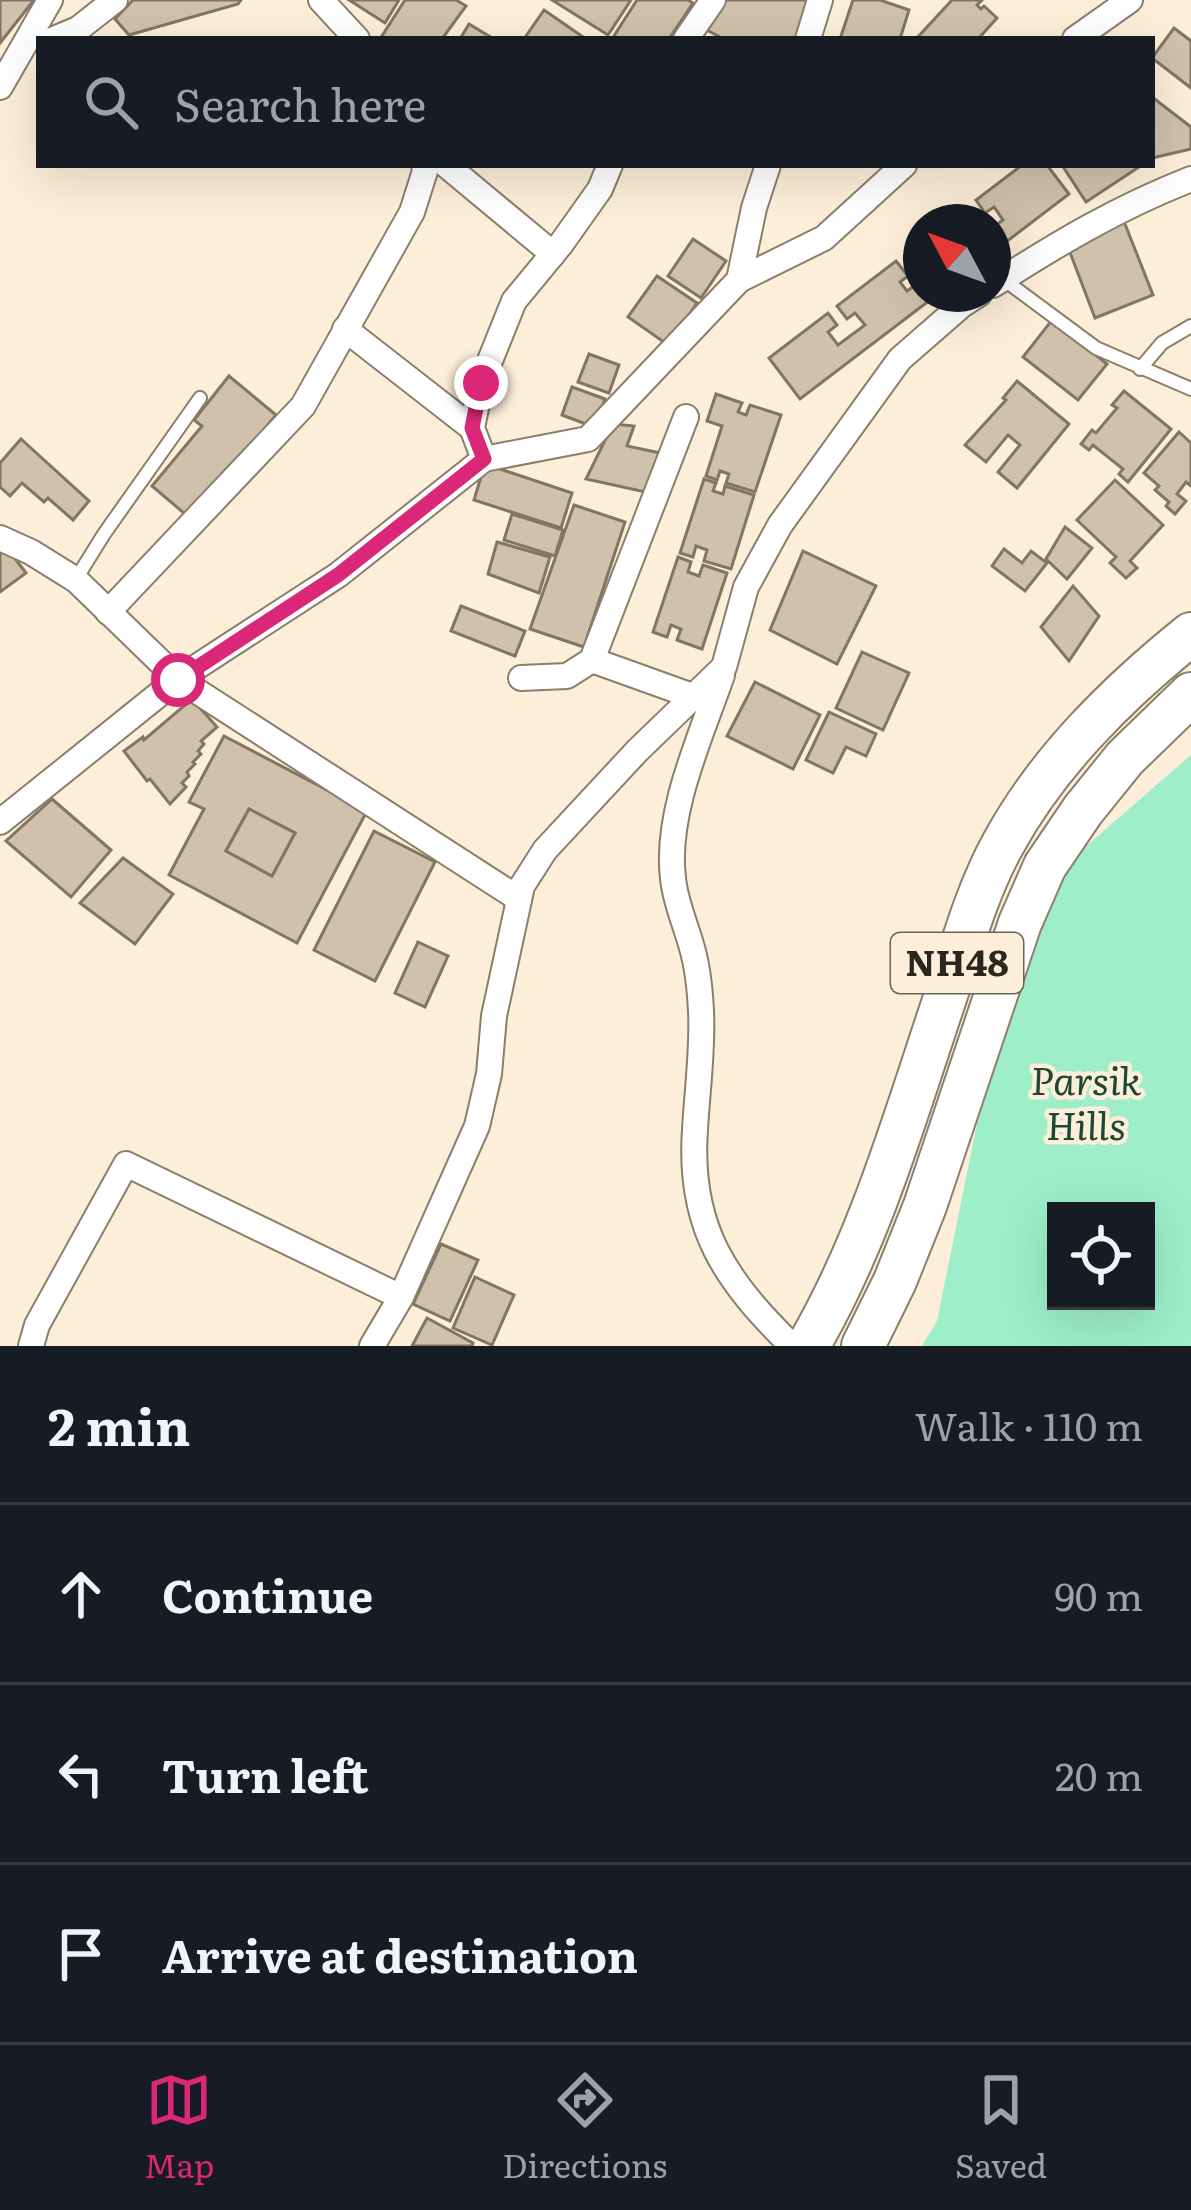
<!DOCTYPE html>
<meta charset="utf-8">
<style>
body{margin:0;font-family:Literata,serif;background:#242831;color:#f1f3f6}
.controls{position:absolute;right:36px;bottom:36px;display:grid;overflow:hidden;border-radius:0px;box-shadow:0 12px 48px #0002}
.controls button{width:108px;height:108px;display:grid;place-items:center;padding:0;border:0;border-bottom:3px solid #363941;background:#171b24;color:#f1f3f6;font:60px sans-serif}
.compass{position:absolute;left:903px;top:204px;width:108px;height:108px;border-radius:50%;background:#171b24;box-shadow:0 12px 48px #0002;rotate:311deg}
.stop{position:absolute;width:36px;height:36px;margin:-27px;border:9px solid #db2777;border-radius:50%;background:#fff}
.stop.end{background:#db2777;border-color:#fff;box-shadow:0 3px 12px #0008}
.list{margin:0;padding:0;list-style:none}
h2{display:flex;justify-content:space-between;align-items:center;height:156px;margin:0;padding:0 48px;font-size:51px}
h2 small{font-size:39px;font-weight:400;color:#9ea1a6}
.list li{display:grid;grid-template-columns:78px 1fr auto;gap:36px;align-items:center;box-sizing:border-box;height:180px;padding:0 48px;border-top:3px solid #363941}
.list b{display:block;font-size:45px;white-space:nowrap}
.list em{font-size:39px;font-style:normal;color:#9ea1a6}
.icon{flex:none;width:66px;height:66px;fill:none;stroke:currentColor;stroke-width:2;stroke-linecap:round;stroke-linejoin:round}
.map{position:relative;flex:none;width:1191px;height:1346px;overflow:hidden}
.search{position:absolute;background:#171b24;box-shadow:0 12px 48px #0002;left:36px;right:36px;top:36px;height:132px;display:flex;align-items:center;gap:30px;box-sizing:border-box;padding:0 42px;border-radius:0px;color:#9ea1a6;font-size:45px}
.sheet{height:696px;background:#171b24}
nav{display:flex;justify-content:space-around;align-items:center;box-sizing:border-box;height:168px;border-top:3px solid #363941;background:#171b24;font-size:33px;color:#9ea1a6}
nav a{display:grid;justify-items:center;gap:6px}
nav .on{color:#db2777}
.map>svg:first-child{display:block}
.green{fill:#9deec9;fill-rule:evenodd}
.building{fill:#cfc1ac;stroke:#827562;stroke-width:3;fill-rule:evenodd}
.lines{fill:none;stroke-linecap:round;stroke-linejoin:round}
.lane-casing{stroke:#8b7f6b;stroke-width:16}
.street-casing{stroke:#8b7f6b;stroke-width:28}
.highway-casing{stroke:#8b7f6b;stroke-width:46}
.lane{stroke:#fff;stroke-width:12}
.street{stroke:#fff;stroke-width:24}
.highway{stroke:#fff;stroke-width:42}
.route{stroke:#db2777;stroke-width:15}
.labels{text-anchor:middle;stroke-width:9;stroke-linejoin:round;paint-order:stroke}
.shield{fill:#fceed8;stroke:#6a6356;stroke-width:3}
.shield-label{font-size:36px;font-weight:bold;fill:#2c271e}
.park-label{font-size:39px;font-style:italic;fill:#1b4937;stroke:#fceed8}
</style>
<div class="map">
<svg width="1191" height="1346" viewBox="0 0 1191 1346">
<rect width="100%" height="100%" fill="#fceed8"/>
<path class="green" d="M1191,755V1346H922L937,1321L995,1035L1061,868ZM1056,1211H1146V1301H1056Z"/>
<g class="building">
<path d="M0,0H34L0,43Z"/>
<path d="M133,0H241L238,4L129,35L115,19Z"/>
<path d="M349,0H399L385,23Z"/>
<path d="M405,0H456L466,6L442,39H380Z"/>
<path d="M552,0H631L608,35Z"/>
<path d="M637,0H688L693,3L669,39H612Z"/>
<path d="M719,0H818L799,39H724L699,26Z"/>
<path d="M853,0H880L909,10L900,39H840Z"/>
<path d="M952,0H982L977,5L981,9L984,6L997,18L978,39H916Z"/>
<path d="M544,10L586,39H524Z"/>
<path d="M469,24L494,39H460Z"/>
<path d="M1174,28L1191,41V88L1152,58Z"/>
<path d="M1152,97L1191,127V149L1152,158Z"/>
<path d="M1022,165H1047L1069,194L993,252V227L1003,220L994,207L985,213L976,200Z"/>
<path d="M1062,165H1142L1086,202Z"/>
<path d="M1123,219L1153,295L1095,318L1066,242Z"/>
<path d="M693,239L726,261L701,298L668,276Z"/>
<path d="M896,261L908,276L900,282L907,291L921,281V294H938L800,399L769,358L828,313L837,325L828,332L838,345L865,325L855,313L847,319L837,306Z"/>
<path d="M657,276L697,303L668,345L628,317Z"/>
<path d="M1052,320L1107,364L1078,400L1023,357Z"/>
<path d="M589,354L619,365L609,393L578,382Z"/>
<path d="M229,376L276,415L191,519L152,486L202,426L194,420Z"/>
<path d="M1017,381L1069,424L1017,488L998,472L1020,445L1008,435L986,462L965,445L1006,400L1003,398Z"/>
<path d="M572,387L605,399L594,427L562,415Z"/>
<path d="M1124,391L1171,429L1128,482L1119,474L1123,469L1093,445L1089,450L1081,444L1092,430L1096,433L1117,408L1112,405Z"/>
<path d="M716,394L742,403L738,412L746,415L750,405L781,415L755,492L726,483L729,474L720,471L717,480L706,476L722,426L707,421Z"/>
<path d="M613,424L634,426L627,446L660,453L650,493L586,479Z"/>
<path d="M1179,432L1191,443V486L1186,482L1177,494L1186,501L1175,514L1166,506L1169,502L1155,490L1159,486L1144,473Z"/>
<path d="M21,439L89,501L73,520L48,498L44,502L22,483L10,496L0,487V463Z"/>
<path d="M485,464L572,493L561,528L474,500Z"/>
<path d="M704,479L716,483L713,491L723,494L725,486L754,495L731,569L704,561L707,550L696,546L693,557L680,553Z"/>
<path d="M1115,480L1163,525L1130,561L1137,568L1126,578L1110,563L1116,557L1077,520Z"/>
<path d="M574,505L625,522L584,647L530,629Z"/>
<path d="M512,514L563,530L555,556L504,540Z"/>
<path d="M1065,527L1092,548L1067,579L1046,559Z"/>
<path d="M497,542L550,557L539,593L488,574Z"/>
<path d="M7,548L26,573L0,592V553Z"/>
<path d="M1004,549L1022,563L1031,551L1047,563L1025,591L992,566Z"/>
<path d="M803,551L876,586L837,664L770,630Z"/>
<path d="M678,557L691,562L688,572L699,576L703,565L727,573L702,649L677,640L681,629L671,625L667,637L653,632Z"/>
<path d="M1073,586L1099,616L1069,661L1041,627Z"/>
<path d="M461,606L525,631L515,656L451,631Z"/>
<path d="M862,652L909,673L883,730L836,708Z"/>
<path d="M755,682L820,715L793,769L727,736Z"/>
<path d="M192,699L217,727L201,741L204,744L198,751L201,754L193,762L195,764L187,772L189,776L182,783L186,787L170,804L150,779L147,781L124,751L143,737L144,740Z"/>
<path d="M829,712L876,734L866,756L846,747L833,773L806,760Z"/>
<path d="M224,736L367,811L297,943L169,875L204,809L189,802ZM249,809L295,833L272,876L226,851Z"/>
<path d="M52,799L111,850L71,897L6,841Z"/>
<path d="M249,809L295,833L272,876L226,851Z"/>
<path d="M374,831L435,862L375,981L314,950Z"/>
<path d="M123,858L173,894L135,944L80,903Z"/>
<path d="M418,942L448,956L425,1007L395,993Z"/>
<path d="M441,1244L478,1260L450,1321L413,1304Z"/>
<path d="M475,1277L514,1295L492,1345L453,1328Z"/>
<path d="M427,1318L473,1343L472,1346H412Z"/>
</g>
<g class="lines">
<defs>
<g id="lane">
<path d="M1003,279L1096,348L1191,389"/>
<path d="M1140,369L1162,343L1191,326"/>
<path d="M76,579L104,534L200,398"/>
</g>
<g id="street">
<path d="M321,0L357,39"/>
<path d="M54,39L78,29L115,0"/>
<path d="M686,39L713,0"/>
<path d="M808,39L820,0"/>
<path d="M1075,39L1130,0"/>
<path d="M0,87L50,0"/>
<path d="M446,165L553,254"/>
<path d="M739,280L824,238L904,165"/>
<path d="M993,285C1059,243 1117,208 1191,179"/>
<path d="M345,329L472,428"/>
<path d="M686,417L592,660L695,697"/>
<path d="M484,459L472,428L481,383L514,301L561,244L600,189L610,165"/>
<path d="M0,538L31,552L76,580L178,679L519,899"/>
<path d="M108,612L303,406L412,212L425,171L424,165"/>
<path d="M722,675C701,736 665,813 673,878C675,902 686,925 692,948C698,968 700,991 701,1011C703,1051 697,1091 695,1130C688,1228 726,1281 792,1346"/>
<path d="M521,678L567,676L592,660"/>
<path d="M0,822L178,679L338,575L484,459L588,439L739,280L754,208L768,165"/>
<path d="M31,1346L37,1325L126,1164L401,1297"/>
<path d="M372,1346L401,1297L477,1126L489,1074L494,1016L522,886L545,850L637,751L724,667L746,587L780,525L900,359L962,305L979,294"/>
</g>
<g id="highway">
<path d="M808,1346C871,1238 905,1116 945,998C962,946 977,891 1003,844C1048,761 1119,692 1191,634"/>
<path d="M863,1346L895,1281L925,1206L1020,923L1045,866L1083,810L1125,758L1191,694"/>
</g>
</defs>
<use href="#lane" class="lane-casing"/>
<use href="#street" class="street-casing"/>
<use href="#highway" class="highway-casing"/>
<use href="#lane" class="lane"/>
<use href="#street" class="street"/>
<use href="#highway" class="highway"/>
</g>
<g class="lines">
<path class="route" d="M178,680L338,575L484,459L472,428L481,383"/>
</g>
<g class="labels">
<rect class="shield" x="891" y="933" width="132" height="60" rx="9"/>
<g class="shield-label">
<text x="957" y="976">NH48</text>
</g>
<g class="park-label">
<text x="1086" y="1095">Parsik<tspan x="1086" dy="45">Hills</tspan></text>
</g>
</g>
</svg>
<div class="controls">
<button><svg class="icon" aria-label="locate" viewBox="0 0 24 24"><circle cx="12" cy="12" r="6"/><path d="M12 2v4M12 18v4M2 12h4M18 12h4"/></svg></button>
</div>
<svg class="compass" viewBox="-18 -18 36 36"><path d="M0-13l5 13h-10z" fill="#e53935"/><path d="M0 13l5-13h-10z" fill="#9ea1a6"/></svg>
<div class="stop" style="left:178px;top:680px"></div>
<div class="stop end" style="left:481px;top:383px"></div>
<div class="search"><svg class="icon" aria-label="search" viewBox="0 0 24 24"><circle cx="10" cy="10" r="6"/><path d="M15 15l6 6"/></svg>Search here</div>
</div>
<section class="sheet">
<h2>2 min<small>Walk · 110 m</small></h2>
<ul class="list">
<li><svg class="icon" aria-label="ahead" viewBox="0 0 24 24"><path d="M12 20V5M6 11l6-6 6 6"/></svg><div><b>Continue</b></div><em>90 m</em></li>
<li><svg class="icon" aria-label="left" viewBox="0 0 24 24"><path d="M17 20v-9H6M10 6l-5 5 5 5"/></svg><div><b>Turn left</b></div><em>20 m</em></li>
<li><svg class="icon" aria-label="arrive" viewBox="0 0 24 24"><path d="M6 21V4h12l-3 4 3 4H6"/></svg><div><b>Arrive at destination</b></div></li>
</ul>
</section>
<nav>
<a class="on"><svg class="icon" aria-label="map" viewBox="0 0 24 24"><path d="M3 6l6-2 6 2 6-2v14l-6 2-6-2-6 2zM9 4v14M15 6v14"/></svg>Map</a>
<a><svg class="icon" aria-label="directions" viewBox="0 0 24 24"><path d="M12 3l9 9-9 9-9-9zM9 14v-3h6M13 9l2 2-2 2"/></svg>Directions</a>
<a><svg class="icon" aria-label="saved" viewBox="0 0 24 24"><path d="M7 4h10v16l-5-4-5 4z"/></svg>Saved</a>
</nav>
